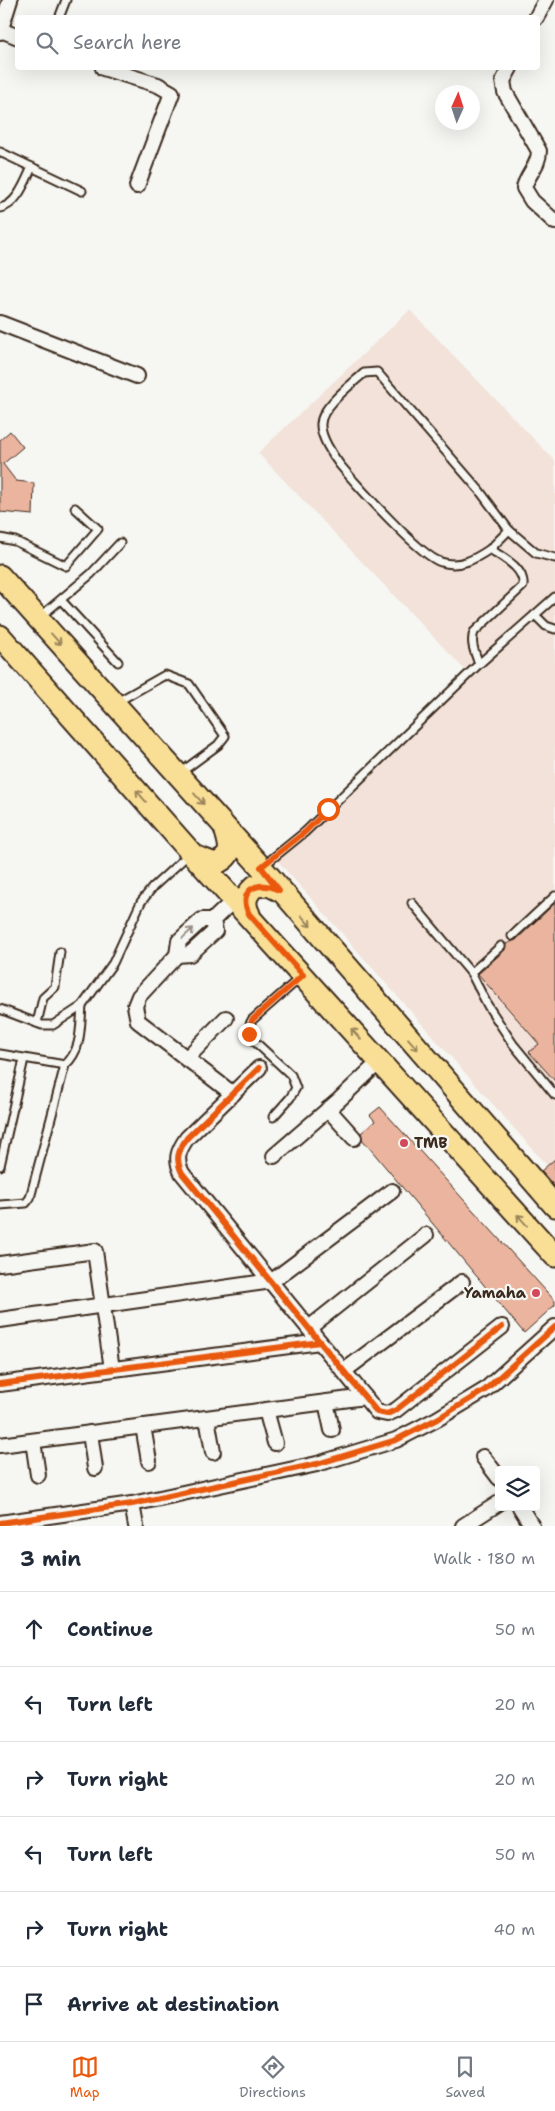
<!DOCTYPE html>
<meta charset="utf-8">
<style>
body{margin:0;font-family:"Shantell Sans",sans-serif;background:#f6f6f7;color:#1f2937}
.controls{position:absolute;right:15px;bottom:15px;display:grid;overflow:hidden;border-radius:5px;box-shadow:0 5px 20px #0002}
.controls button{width:45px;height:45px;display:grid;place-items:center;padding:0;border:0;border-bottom:1px solid #e0e1e3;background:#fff;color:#1f2937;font:25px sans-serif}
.compass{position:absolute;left:435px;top:85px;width:45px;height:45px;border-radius:50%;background:#fff;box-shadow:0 5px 20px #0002;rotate:3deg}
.stop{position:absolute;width:15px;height:15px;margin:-11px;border:4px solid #ea580c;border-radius:50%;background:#fff}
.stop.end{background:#ea580c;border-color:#fff;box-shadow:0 1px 5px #0008}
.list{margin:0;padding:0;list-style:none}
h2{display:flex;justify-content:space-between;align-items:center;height:65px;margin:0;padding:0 20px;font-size:21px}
h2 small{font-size:16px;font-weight:400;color:#747a83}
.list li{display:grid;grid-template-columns:32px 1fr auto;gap:15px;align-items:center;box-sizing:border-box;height:75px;padding:0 20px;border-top:1px solid #e0e1e3}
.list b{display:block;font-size:19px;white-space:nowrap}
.list em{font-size:16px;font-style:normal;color:#747a83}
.icon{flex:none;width:28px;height:28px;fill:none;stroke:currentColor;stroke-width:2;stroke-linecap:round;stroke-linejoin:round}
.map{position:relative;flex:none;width:555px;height:1526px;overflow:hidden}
.search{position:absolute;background:#fff;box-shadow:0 5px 20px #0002;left:15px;right:15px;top:15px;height:55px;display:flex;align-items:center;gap:12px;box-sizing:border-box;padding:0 18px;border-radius:5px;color:#747a83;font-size:19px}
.sheet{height:515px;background:#fff}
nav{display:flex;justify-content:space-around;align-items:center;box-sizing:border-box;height:70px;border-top:1px solid #e0e1e3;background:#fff;font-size:14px;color:#747a83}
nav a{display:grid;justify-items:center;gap:2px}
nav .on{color:#ea580c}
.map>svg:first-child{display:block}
.built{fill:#f2e2d9}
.building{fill:#eab49e;stroke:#3b2a1e}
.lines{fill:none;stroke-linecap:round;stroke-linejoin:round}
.lane-casing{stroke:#3b2a1e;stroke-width:11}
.street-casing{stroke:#3b2a1e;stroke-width:18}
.primary-casing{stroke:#3b2a1e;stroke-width:25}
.lane{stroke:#f6f6f2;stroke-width:7}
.street{stroke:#f6f6f2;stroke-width:14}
.primary{stroke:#f9df96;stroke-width:21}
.cycleway-casing{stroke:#f6f6f2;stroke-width:9}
.cycleway{stroke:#e8590c;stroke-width:6}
.oneway{stroke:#9a845a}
.oneway2{stroke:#989088}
.route{stroke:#ea580c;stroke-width:6}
.poi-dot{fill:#d1495b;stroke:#f6f6f2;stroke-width:2}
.labels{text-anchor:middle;stroke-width:4.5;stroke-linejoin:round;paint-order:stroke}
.poi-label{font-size:15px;font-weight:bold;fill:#3b2a1e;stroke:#f6f6f2;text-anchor:start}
</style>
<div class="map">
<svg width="555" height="1526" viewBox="0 0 555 1526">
<rect width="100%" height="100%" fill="#f6f6f2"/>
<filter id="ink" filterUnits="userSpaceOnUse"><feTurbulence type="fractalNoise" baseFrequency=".02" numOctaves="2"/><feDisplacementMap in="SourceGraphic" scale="10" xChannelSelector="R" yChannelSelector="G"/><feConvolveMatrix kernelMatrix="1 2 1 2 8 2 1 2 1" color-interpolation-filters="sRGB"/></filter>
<g filter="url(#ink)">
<path class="built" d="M410,310L555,461V1165L550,1169L277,860L467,672L258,453Z"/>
<g class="building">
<path d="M10,431L23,447L3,464L16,481L34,483L33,515L0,512V440Z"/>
<path d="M555,903V1081L529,1052L539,1044L478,974L505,950L506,944L516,940Z"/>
<path d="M380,1107L555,1301V1305L524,1333L362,1139L361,1133L375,1121L370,1115Z"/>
<path d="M555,1159V1187L541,1171Z"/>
</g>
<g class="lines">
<defs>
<g id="lane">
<path d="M59,18L66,0"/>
<path d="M0,152L82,191"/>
<path d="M0,208C17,205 25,182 32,167"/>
<path d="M0,538L15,541L66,566L98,529L75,508"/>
<path d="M490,549L509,530"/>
<path d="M61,600L118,662"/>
<path d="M535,615L546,626L555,629"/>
<path d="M40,617L91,574L120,543"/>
<path d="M479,664C475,653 470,643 474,632L523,586C525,568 503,558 490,549C475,559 460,568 441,562C421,557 356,484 340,465C333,456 320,436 321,424C321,407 352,384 364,373L377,372L479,490L509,530L536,553L555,558"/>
<path d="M117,702L165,675L189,684L225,736L218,745L180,773"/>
<path d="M263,866L305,832L479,664L555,597"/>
<path d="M412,903L471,973L488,1006L513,1044L555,1095"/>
<path d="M512,936L555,896"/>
<path d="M471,973L501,946"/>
<path d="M0,1009L42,1025H53L82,1006L113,963L141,902L153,887L189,854"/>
<path d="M37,1023L43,998L55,987L60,952"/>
<path d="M0,1054L65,1065"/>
<path d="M273,1117L290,1098L296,1088L291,1075L252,1039C247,1032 248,1027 252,1020L301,977"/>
<path d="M0,1166L24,1059"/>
<path d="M0,1205L26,1203L30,1198L65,1065C82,1050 80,1028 82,1006"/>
</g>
<g id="street">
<path d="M536,18L546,0"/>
<path d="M1,30L18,37"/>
<path d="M0,32L10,0"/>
<path d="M103,68L158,85L172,93L137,186"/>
<path d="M510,68L503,81L505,92L539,151C539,166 527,174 524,188L532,201L555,222"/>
<path d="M0,323L137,376"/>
<path d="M213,920L215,931L190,954L177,955L179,941L202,920H213L235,899"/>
<path d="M177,955L139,996L135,1006L138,1021L233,1094"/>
<path d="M186,1059L226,1018"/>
<path d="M259,1068L187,1138C178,1151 175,1159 182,1173L377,1412L387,1414L396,1410L502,1327"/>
<path d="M328,1109L354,1138"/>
<path d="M274,1156L339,1100L380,1061"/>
<path d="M0,1264L95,1251L112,1369"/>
<path d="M0,1320L272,1281L392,1191"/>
<path d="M309,1328L426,1235"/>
<path d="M344,1371L462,1282"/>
<path d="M0,1384L320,1342"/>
<path d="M326,1402L332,1430"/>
<path d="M266,1410L275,1443"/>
<path d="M207,1418L213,1452"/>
<path d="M143,1426L149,1461"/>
<path d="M90,1433L95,1468"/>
<path d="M33,1441L38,1475"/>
<path d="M0,1445L365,1397"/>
<path d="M483,1457L499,1478"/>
<path d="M132,1504L136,1526"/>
<path d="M520,1507L532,1526"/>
<path d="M0,1523L132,1504L317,1464L396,1440L437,1419L485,1390L555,1327"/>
<path d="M463,1526L499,1503"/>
</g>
<g id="primary">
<path d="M0,576L261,867L555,1206"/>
<path d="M0,636L194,856L555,1256"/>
<path d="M194,856L215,864C235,855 230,847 225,828"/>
<path d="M249,914C243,903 246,894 255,886L269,885L279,890"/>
</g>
</defs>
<use href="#lane" class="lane-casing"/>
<use href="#street" class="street-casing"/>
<use href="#primary" class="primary-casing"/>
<use href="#lane" class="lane"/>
<use href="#street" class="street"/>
<use href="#primary" class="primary"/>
<defs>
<g id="cycleway">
<path d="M259,1068L187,1138C178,1151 175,1159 182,1173L377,1412L387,1414L396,1410L502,1327"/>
<path d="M0,1384L320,1342"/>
<path d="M0,1523L132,1504L317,1464L396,1440L437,1419L485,1390L555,1327"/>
</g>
</defs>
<use href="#cycleway" class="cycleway-casing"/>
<use href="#cycleway" class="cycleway"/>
</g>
<defs><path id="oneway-shaft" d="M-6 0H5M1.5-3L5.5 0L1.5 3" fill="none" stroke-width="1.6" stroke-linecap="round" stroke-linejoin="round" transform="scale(1.25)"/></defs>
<g class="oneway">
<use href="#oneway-shaft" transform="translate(56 639) rotate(48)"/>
<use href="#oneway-shaft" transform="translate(141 796) rotate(-131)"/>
<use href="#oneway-shaft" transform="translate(199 799) rotate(48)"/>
<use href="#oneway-shaft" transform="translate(306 921) rotate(49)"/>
<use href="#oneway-shaft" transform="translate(356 1034) rotate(-132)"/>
<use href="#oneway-shaft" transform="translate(413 1044) rotate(49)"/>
<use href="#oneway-shaft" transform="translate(522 1220) rotate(-132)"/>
</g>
<use class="oneway2" href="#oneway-shaft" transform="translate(188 933) rotate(-43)"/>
</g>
<g class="lines" filter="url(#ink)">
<path class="route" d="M249,1034L252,1020L303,975L249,914C237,890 258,879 279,890L261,867L305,832L328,809"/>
</g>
<g class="poi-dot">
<circle cx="404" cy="1143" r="5"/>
<circle cx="536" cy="1293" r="5"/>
</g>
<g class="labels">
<g class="poi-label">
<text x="414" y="1148">TMB</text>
<text x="526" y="1298" text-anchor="end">Yamaha</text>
</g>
</g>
</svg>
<div class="controls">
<button><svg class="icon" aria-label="layers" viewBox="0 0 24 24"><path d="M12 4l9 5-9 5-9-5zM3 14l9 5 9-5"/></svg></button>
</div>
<svg class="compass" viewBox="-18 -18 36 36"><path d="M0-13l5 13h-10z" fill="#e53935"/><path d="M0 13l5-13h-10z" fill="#747a83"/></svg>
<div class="stop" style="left:328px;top:809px"></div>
<div class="stop end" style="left:249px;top:1034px"></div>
<div class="search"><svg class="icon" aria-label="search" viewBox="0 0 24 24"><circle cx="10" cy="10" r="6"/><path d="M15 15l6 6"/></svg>Search here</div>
</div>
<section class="sheet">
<h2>3 min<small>Walk · 180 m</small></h2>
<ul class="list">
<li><svg class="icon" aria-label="ahead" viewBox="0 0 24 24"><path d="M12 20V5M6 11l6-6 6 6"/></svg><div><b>Continue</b></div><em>50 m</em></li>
<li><svg class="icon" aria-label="left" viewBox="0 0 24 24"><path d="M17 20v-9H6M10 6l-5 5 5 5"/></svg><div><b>Turn left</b></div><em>20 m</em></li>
<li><svg class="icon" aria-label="right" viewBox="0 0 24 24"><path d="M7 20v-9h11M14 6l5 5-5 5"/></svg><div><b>Turn right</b></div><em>20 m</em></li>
<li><svg class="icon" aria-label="left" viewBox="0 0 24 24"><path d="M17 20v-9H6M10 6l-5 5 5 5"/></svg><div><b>Turn left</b></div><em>50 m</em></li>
<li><svg class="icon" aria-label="right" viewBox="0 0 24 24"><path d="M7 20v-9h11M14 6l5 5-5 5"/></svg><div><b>Turn right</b></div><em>40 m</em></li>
<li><svg class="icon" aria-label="arrive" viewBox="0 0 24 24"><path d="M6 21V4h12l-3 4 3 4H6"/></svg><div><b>Arrive at destination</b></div></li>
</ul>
</section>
<nav>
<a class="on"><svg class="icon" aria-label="map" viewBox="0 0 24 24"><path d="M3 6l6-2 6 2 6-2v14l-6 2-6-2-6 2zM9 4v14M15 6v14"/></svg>Map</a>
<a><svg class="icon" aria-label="directions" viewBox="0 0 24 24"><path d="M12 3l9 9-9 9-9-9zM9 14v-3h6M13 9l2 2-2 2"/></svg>Directions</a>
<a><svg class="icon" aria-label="saved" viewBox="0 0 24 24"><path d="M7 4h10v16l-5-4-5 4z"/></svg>Saved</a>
</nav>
